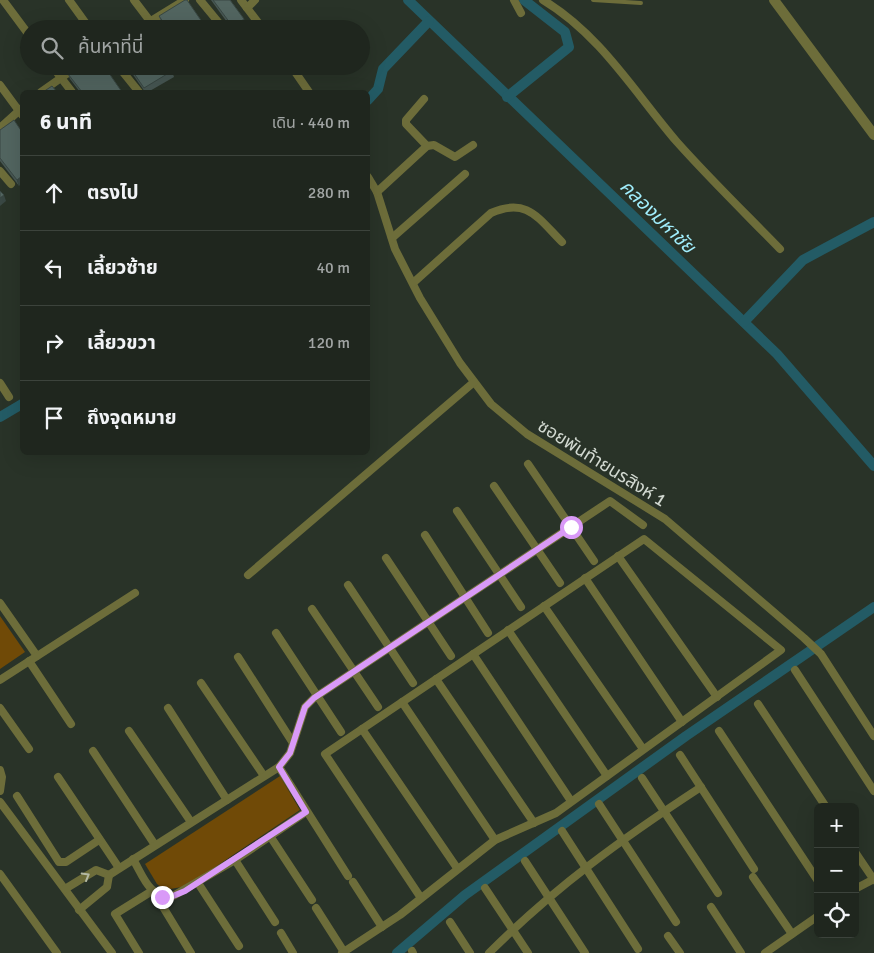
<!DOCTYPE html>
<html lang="th">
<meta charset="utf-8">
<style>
body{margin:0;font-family:Signika,"Noto Sans Thai",sans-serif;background:#272e27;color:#f1f3f6}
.controls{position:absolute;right:15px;bottom:15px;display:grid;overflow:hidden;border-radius:8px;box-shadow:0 5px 20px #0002}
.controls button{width:45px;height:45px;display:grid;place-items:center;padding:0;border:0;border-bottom:1px solid #3c433c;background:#1f261e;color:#f1f3f6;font:25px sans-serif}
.stop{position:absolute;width:15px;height:15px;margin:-11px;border:4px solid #d99af7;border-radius:50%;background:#fff}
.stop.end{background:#d99af7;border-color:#fff;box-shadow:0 1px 5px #0008}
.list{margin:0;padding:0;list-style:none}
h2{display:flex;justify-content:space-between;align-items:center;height:65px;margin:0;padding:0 20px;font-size:21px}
h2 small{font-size:16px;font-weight:400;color:#a1a5a4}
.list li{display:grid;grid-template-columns:32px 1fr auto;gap:15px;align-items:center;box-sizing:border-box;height:75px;padding:0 20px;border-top:1px solid #3c433c}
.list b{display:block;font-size:19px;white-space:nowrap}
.list em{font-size:16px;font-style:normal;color:#a1a5a4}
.icon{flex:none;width:28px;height:28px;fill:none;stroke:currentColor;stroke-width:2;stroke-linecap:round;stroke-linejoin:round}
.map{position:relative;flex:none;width:874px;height:953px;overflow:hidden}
.search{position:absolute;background:#1f261e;box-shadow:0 5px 20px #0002;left:20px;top:20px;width:350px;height:55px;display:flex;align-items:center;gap:12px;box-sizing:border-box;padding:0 18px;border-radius:28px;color:#a1a5a4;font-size:19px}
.panel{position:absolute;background:#1f261e;box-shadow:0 5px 20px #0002;left:20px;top:90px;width:350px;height:365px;border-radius:8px}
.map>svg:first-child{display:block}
.green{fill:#704a07}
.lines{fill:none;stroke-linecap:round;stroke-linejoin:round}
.canal{stroke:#235b65;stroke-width:10}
.service{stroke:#6d6d3a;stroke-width:4}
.minor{stroke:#6d6d3a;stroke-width:8}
.tertiary{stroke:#6d6d3a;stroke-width:10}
.wall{fill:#475753}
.shaded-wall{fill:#394743}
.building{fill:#526560;stroke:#394743}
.oneway{stroke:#b4b9a4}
.route{stroke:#d99af7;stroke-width:6}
.labels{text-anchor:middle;stroke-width:4;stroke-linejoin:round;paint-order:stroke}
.street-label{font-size:18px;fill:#d2d9d1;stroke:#293328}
.water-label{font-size:19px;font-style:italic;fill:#a1eefd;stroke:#293328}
</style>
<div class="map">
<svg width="874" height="953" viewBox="0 0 874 953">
<rect width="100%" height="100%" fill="#293328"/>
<g class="green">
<path d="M0,616L25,652L0,669Z"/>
<path d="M280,776L300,810L187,886L165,890L157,884L145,864Z"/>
</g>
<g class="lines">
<g class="canal">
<path d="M408,0L777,354L874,466"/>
<path d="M507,97L569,47L565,32L524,0"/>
<path d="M368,100L378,89L383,69L429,21"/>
<path d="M744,322L803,260L874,222"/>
<path d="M0,417L22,404"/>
<path d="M397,953L465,895L686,736L874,607"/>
</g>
<path class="service" d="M593,0L641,3"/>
<g class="minor">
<path d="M3,0L29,35"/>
<path d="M69,0L90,29"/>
<path d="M134,0L156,29"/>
<path d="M200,0L224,29"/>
<path d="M241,0L263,29"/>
<path d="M514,0L521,13"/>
<path d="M543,0C600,34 635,93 677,142C710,179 746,214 780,249"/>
<path d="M247,8L255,0"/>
<path d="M138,29L185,0"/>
<path d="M310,29L323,25L338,29"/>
<path d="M52,66L72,92"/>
<path d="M118,66L139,92"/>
<path d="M291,66L309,92"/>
<path d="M0,85L22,115"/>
<path d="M41,92L78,66"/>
<path d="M424,99L406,120V124L427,146"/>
<path d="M0,128L22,108"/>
<path d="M0,171L11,184"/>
<path d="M368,177L377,192L395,249L420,298L460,363L491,404L527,434L665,519L804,638L821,654L874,736"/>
<path d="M377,192L427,146L434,145L455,157L473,145"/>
<path d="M392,238L465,174"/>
<path d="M413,283L491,213C527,197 538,218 562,242"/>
<path d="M0,383L9,397"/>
<path d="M528,464L594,561"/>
<path d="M494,486L560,583"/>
<path d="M457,511L521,607"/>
<path d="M425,535L488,633"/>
<path d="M618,556L717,697"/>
<path d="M386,558L451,656"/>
<path d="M248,575L474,382"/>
<path d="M585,578L682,722"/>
<path d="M348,585L413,683"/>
<path d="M0,603L37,656"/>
<path d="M544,606L643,749"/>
<path d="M312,609L378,707"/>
<path d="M508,630L607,776"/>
<path d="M276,633L341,732"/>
<path d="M473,654L571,801"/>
<path d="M238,657L293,743"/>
<path d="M29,661L71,724"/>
<path d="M795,670L874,791"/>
<path d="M436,679L534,823"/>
<path d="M0,680L135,593"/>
<path d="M201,683L264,776"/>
<path d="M402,702L495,840"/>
<path d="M758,704L826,807"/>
<path d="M0,708L29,749"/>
<path d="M168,708L227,800"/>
<path d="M362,729L457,868"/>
<path d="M129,731L191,822"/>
<path d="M719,731L818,881"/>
<path d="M93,751L155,845"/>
<path d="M680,755L754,869"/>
<path d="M279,767L348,876"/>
<path d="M0,770L2,777L0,791"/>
<path d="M58,777L119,868"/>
<path d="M642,778L718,893"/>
<path d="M17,796L59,862H66L99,840"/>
<path d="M0,802L112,953"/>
<path d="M599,804L676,922"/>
<path d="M562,831L638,949"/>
<path d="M270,836L312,900"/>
<path d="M855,852L874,880"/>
<path d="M133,859C144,878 149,898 173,896L235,860L306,812"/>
<path d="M235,860L275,922"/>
<path d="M525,861L585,953"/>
<path d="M0,874L57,953"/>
<path d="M109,875L279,767L290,753L305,707L314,698L610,501L643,525"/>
<path d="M753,877L792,934"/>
<path d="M353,882L382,927"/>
<path d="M198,883L239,946"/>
<path d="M485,888L528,953"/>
<path d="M65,889L96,870L109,875"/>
<path d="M855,889L874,879"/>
<path d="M162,897L163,907L191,953"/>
<path d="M711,907L741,953"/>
<path d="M316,908L344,952"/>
<path d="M79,910L107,887L109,875"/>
<path d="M450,922L470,953"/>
<path d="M281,933L293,953"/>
<path d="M668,936L680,953"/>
<path d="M412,951L413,953"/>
<path d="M139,953L115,914L152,891"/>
<path d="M342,953L400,915L495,840L556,813L781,650L644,539L325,754L421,898"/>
<path d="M489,953C555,887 623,838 701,787"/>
<path d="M765,953L818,916"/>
</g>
<path class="tertiary" d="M774,0L874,135"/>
</g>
<g class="wall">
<path d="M211,0H230L244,19L246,25L240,29H232Z"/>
<path d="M159,16L207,29H166L161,22Z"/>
<path d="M127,66H168L172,71L174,77L148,92H145Z"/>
<path d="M68,74L122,92H80L70,79Z"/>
<path d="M0,130L19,186L0,161Z"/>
</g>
<g class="shaded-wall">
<path d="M244,19L246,25L240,29H233V27Z"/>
<path d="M22,176V183L19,186L17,180Z"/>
<path d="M4,195L6,201L0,206V198Z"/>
</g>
<g class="building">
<path d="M185,0H187L207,29H168L159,16Z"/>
<path d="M213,0H230L244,19L233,27Z"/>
<path d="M80,66H104L122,92H82L68,74Z"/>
<path d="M129,66H168L172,71L144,88Z"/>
<path d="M52,86L57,92H43Z"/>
<path d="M14,120L22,132V176L17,180L0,158V130Z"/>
<path d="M0,191L4,195L0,198Z"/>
</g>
<defs><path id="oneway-chevron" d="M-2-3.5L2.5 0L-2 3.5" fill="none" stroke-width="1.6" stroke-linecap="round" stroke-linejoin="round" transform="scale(1.25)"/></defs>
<use class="oneway" href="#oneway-chevron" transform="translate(86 876) rotate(-30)"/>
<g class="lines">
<path class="route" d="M162,897L173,896L185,891L306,812L279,767L290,753L305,707L314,698L571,527"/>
</g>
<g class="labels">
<g class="street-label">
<text transform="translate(602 463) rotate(32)" y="6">ซอยพันท้ายนรสิงห์ 1</text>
</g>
<g class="water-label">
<text transform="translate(658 216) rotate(44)" y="7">คลองมหาชัย</text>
</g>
</g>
</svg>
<div class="controls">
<button>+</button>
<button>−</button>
<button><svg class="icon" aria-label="locate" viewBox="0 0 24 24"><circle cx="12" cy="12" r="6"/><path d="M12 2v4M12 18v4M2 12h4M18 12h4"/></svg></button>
</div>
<div class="stop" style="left:571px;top:527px"></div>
<div class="stop end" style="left:162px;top:897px"></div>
<div class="search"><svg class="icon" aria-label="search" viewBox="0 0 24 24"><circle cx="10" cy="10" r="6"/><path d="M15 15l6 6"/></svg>ค้นหาที่นี่</div>
<section class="panel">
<h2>6 นาที<small>เดิน · 440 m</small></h2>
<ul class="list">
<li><svg class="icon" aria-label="ahead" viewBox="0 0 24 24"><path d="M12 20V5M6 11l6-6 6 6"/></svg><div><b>ตรงไป</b></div><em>280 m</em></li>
<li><svg class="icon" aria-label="left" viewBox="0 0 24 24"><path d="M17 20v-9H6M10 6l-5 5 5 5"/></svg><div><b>เลี้ยวซ้าย</b></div><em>40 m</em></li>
<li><svg class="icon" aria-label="right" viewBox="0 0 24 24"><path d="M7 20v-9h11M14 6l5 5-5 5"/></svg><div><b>เลี้ยวขวา</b></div><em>120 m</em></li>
<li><svg class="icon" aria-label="arrive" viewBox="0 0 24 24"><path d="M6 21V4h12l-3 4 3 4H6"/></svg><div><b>ถึงจุดหมาย</b></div></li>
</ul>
</section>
</div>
